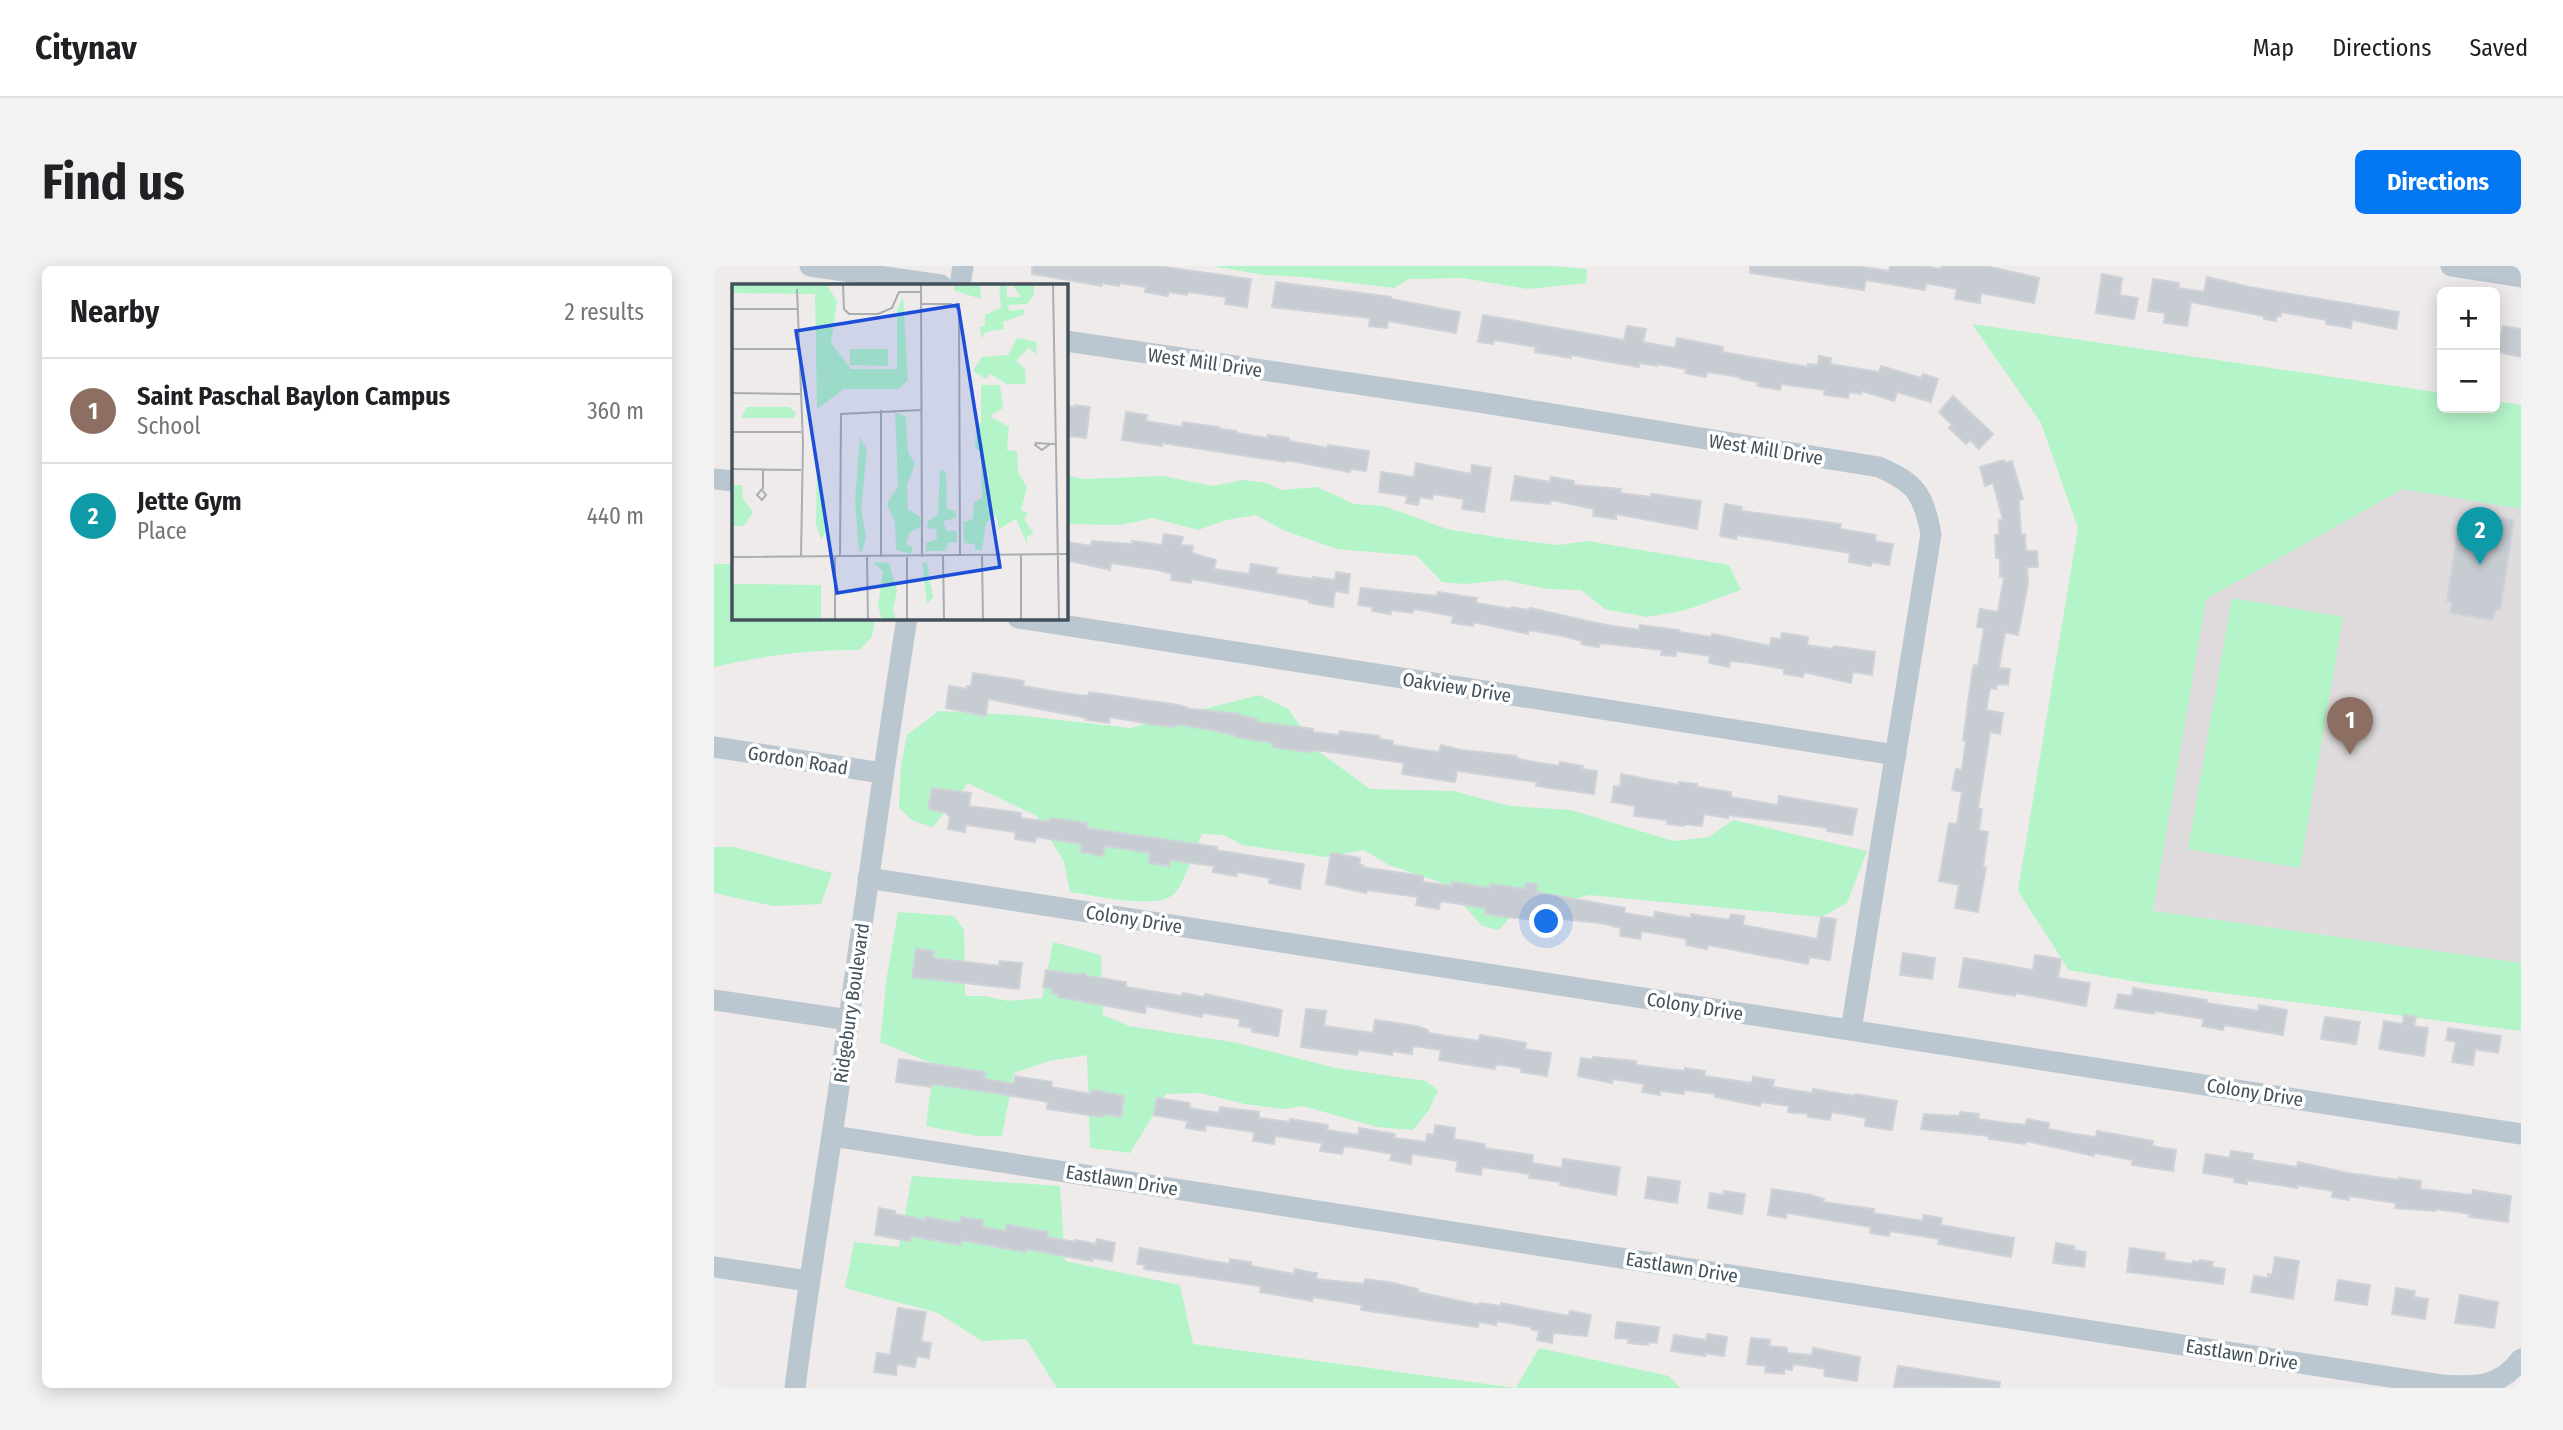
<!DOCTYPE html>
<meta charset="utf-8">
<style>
body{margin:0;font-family:"Fira Sans Condensed",sans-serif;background:#f2f2f2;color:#202124}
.controls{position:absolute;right:21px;top:21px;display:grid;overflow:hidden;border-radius:10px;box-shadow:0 4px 18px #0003}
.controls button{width:63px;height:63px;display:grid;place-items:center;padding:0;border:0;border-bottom:2px solid #e0e0e0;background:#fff;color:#202124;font:35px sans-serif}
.you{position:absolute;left:833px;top:656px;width:24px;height:24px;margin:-18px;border:5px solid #fff;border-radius:50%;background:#1a73e8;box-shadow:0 0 0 10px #1a73e833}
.badge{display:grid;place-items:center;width:46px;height:46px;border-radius:50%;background:#0377f1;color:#fff;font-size:23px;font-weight:700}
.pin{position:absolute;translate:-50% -58px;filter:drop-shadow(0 2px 4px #0008)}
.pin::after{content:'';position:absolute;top:37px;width:24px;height:21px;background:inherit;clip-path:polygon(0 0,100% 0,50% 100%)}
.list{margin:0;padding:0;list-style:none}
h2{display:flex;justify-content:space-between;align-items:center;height:91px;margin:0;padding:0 28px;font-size:30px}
h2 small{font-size:23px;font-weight:400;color:#757577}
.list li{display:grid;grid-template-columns:46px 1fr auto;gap:21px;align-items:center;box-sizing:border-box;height:105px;padding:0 28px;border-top:2px solid #e0e0e0}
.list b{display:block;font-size:26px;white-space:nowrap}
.list p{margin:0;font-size:23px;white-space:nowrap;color:#757577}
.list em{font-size:23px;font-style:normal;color:#757577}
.map{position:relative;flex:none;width:1807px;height:1122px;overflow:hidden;border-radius:10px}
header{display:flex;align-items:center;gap:42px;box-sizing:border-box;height:98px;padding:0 35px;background:#fff;border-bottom:2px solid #e0e0e0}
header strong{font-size:33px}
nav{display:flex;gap:38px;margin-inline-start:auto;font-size:24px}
.intro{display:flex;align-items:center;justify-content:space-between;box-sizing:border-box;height:168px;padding:0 42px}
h1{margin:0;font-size:49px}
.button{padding:18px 32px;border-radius:10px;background:#0377f1;color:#fff;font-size:24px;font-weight:700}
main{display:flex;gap:42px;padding:0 42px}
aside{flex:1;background:#fff;border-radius:10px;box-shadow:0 4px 18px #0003}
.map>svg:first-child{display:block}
.education{fill:#e0dcdd}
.green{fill:#b3f4c8}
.building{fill:#c7ccd2;stroke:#cfd2d9;stroke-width:2}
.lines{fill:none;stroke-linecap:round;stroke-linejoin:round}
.minor{stroke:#bac7d0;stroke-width:21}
.labels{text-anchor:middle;stroke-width:7;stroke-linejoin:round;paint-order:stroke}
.street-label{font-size:19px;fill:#42515b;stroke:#fff}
.inset-road{fill:none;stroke:#aaadb1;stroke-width:2}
.view{fill:#1d4ed8;fill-opacity:0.15;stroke:#1d4ed8;stroke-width:3.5}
.inset-edge{fill:none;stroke:#42515b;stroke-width:3.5}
</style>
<header>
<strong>Citynav</strong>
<nav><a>Map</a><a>Directions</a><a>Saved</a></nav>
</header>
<div class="intro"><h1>Find us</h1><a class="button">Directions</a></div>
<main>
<aside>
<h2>Nearby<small>2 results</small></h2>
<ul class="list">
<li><span class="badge" style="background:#8d6e63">1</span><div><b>Saint Paschal Baylon Campus</b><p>School</p></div><em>360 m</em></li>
<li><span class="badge" style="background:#0f9aa8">2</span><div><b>Jette Gym</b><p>Place</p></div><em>440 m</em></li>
</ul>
</aside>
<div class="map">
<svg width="1807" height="1122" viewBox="0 0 1807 1122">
<rect width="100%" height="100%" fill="#efebeb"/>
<path class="education" d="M1689,223L1807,243V697L1439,645L1492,333Z"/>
<g class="green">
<path d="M499,0H836L873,3L872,17L814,23L749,12L695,13L680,22L589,11L550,9Z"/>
<path d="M1258,58L1728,127V142H1781V135L1807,139V243L1689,223L1492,333L1439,645L1807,697V765L1430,717L1355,704L1304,625L1364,262L1327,157Z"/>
<path d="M352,209L370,213L449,210L499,220L528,214L553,217L567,224L603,221L640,238L670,240L733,263L794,273L845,279L874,275L1015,299L1027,324L972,344L933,351L891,343L867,324L833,323L790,314L751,318L728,316L703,290L623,283L569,264L542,249L512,254L484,264L439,252L406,259L352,258Z"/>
<path d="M0,298H19V352H161L158,371L145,384C97,383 47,390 0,401Z"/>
<path d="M1518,332L1629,351L1586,602L1474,583Z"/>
<path d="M545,429L574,443L604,485L656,523L739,525L796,540L857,544L959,575L995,571L1019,554L1153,585L1133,637L1107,651L875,629L797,650L785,664L768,660L731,618L675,599L650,584L612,591L528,579L510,569L488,568C482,581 470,617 461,627C445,645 379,629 356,626L350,596L323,550L254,517L219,561L199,555L185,542L187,500L193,469L225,445L301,449L416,462Z"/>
<path d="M0,581H20L118,607L107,638L59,640L0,627Z"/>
<path d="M184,646L240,650L250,664L251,730H270L294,735L328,732L339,676L387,689L389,749L415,760L524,777L622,802L711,815L724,824L715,844L699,864L663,861L589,840L569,843L531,838L486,827L452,828L416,887L376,882L373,789L335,795L300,807L288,870H263L212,860L220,798L166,776L173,710Z"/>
<path d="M198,910L346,920L351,995L466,1019L479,1078L802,1122L825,1082L955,1110L966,1122H343L312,1073L268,1075L224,1047L131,1022L140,976L185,981Z"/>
</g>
<g class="building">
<path d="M318,0H443L537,13L533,41L511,38L512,31L474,26L473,29L454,26V30L431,26L432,21L406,17L405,20L388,17V20L318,8Z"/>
<path d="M1036,0H1141L1175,5L1176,0H1209L1227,3V0H1272L1325,12L1320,37L1267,27L1266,37L1241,33L1243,23L1212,17L1211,24L1152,14L1150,24L1036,7Z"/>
<path d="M1388,8L1408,12L1406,29L1424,32L1420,53L1382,47Z"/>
<path d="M1493,11L1535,21L1685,46L1682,63L1638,54L1637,62L1612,58V54L1567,46V50H1562V55L1550,53V50L1477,36L1473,60L1450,57L1451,47L1434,45L1439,13L1465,17L1464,22L1490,26Z"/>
<path d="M562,16L677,31V33L746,46L742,67L674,55L673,62L655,60L656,52L558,41Z"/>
<path d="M769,49L910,74L913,60L932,63L929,76L961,82L963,72L1009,81L1008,86L1094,101V98L1104,99L1105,90L1117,92L1116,98L1165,106L1167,100L1207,112L1209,108L1224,113L1217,136L1183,126L1180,135L1148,125L1147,128L1135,126L1134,132L1110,129L1111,124L1067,118L1066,124L1043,120L1044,116L1026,113V111L993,106L992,111L971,107L972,103L943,98V100L926,97L925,101L857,89V92L821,86L822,81L780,74L779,78L764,76Z"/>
<path d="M1789,60L1807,63V91L1784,86Z"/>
<path d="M1239,130L1279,168L1265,183L1256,174L1252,178L1235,162L1238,159L1225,146Z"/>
<path d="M361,139L376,141L372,172L356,170L357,165H352V140L360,141Z"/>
<path d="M412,146L433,149L432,155L468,161L469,156L505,161V163L522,165V167L554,172V169L575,172V175L614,182V179L655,185L652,205L637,203L636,206L572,194L571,196L448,177V180L408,174Z"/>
<path d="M1290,194L1291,197L1298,195L1309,233L1305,234L1307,269L1311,268L1312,285H1323L1324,301H1313L1314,317L1304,369L1291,366L1285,402L1296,403L1294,419L1283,418L1282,423L1276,422L1272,444L1289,447L1286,468L1276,466L1264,543H1268L1265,564L1274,566L1269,601H1272L1264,646L1241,642L1245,619L1225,615L1235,557L1243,558L1248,526L1238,524L1242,503L1248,504L1252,474H1249L1258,408L1260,399L1264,400L1270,362L1263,361L1266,343L1284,346L1290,311H1286V292H1282L1281,269H1285V254H1289L1279,217L1271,220L1266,201Z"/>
<path d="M702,197L757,208L758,199L777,202L770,246L748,243L750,233L719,228L718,233L706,231L704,239L692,237L693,230L665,226L667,206L700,211Z"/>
<path d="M801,210L836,216L837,211L860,215V219L907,223L906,227L937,231V228L987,235L983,263L902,248V253L879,250L880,243L837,234L836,238L797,234Z"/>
<path d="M1011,238L1028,241L1027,245L1127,258L1126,263L1162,269L1161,275L1179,278L1175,299L1158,296L1157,300L1135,296L1136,287L1023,269L1022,273L1006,270Z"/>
<path d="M1759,247L1800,254L1786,344H1781L1779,354L1736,347L1738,336L1733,335L1744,262L1757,264Z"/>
<path d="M450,268L469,271L467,279L479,280L478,287L502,294L500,303L535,308L537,298L563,302L562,308L599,313V311L621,314L622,306L636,308L634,327L621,325L619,341L595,337V334L478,313L477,317L457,314L458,308L444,304L397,297L396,304L352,294V276L377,280L378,275L418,278V275L448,279Z"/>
<path d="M647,322L723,330L724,326L763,332L762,337L797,343L798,341L815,344L816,342L887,358L925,364L926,359L965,364V366L997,371L998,368L1056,380L1057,372L1067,373L1068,367L1094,371L1093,379L1119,383L1120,380L1161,386L1158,409L1139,406L1137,417L1090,406L1089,411L1070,408V403L1036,397L1016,395L1015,401L995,397L996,390L962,385V390L947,389L948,384L886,377L885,381L867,378L868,375L849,370L815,364L814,368L759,356V360L738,357L739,350L700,343L699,347L677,344V348L658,345L659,341L644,339Z"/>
<path d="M259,407L310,415L309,420L357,428L374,430L375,426L465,439L477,443L526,448V450L543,453L542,456L599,463V466L625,469L626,465L665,470V473L679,475V479L703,483L725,486L727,479L747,484L802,490V492L814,495L846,500V496L869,500L868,503L883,505L880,528L822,520L823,516L743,505L741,516L688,508L690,497L610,485L596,484V486L558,481L559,477L521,471V469L503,465L462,458L461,461L442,459L396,451L395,457L372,454L373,452L274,433L272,450L232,442L235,420L253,423V420H257Z"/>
<path d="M907,508L964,519L965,516L983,518V521L1017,526V531L1064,539L1065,530L1143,543L1138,569L1113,565V562L1094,559L1014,549V552L990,548L988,560L971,558L970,560L953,558V554L920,550L921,540L898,536L900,520L906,521Z"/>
<path d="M218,522L257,527L255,540L307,547V552L335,556L336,552L373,557L372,562L503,581L502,584L590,598L586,623L555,617L556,612L523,606L522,610L499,606L500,600L456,594L455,600L435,597L436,587L391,580L389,590L367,586L368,578L322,571L321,576L301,573V566L252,559L251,566L234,563L236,550L233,549V547L214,543Z"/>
<path d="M617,587L646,592L645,599H649L648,601L709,610V616L738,620V616L776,622V618L811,623L812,617L823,618L822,626L911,642L910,647L940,652L941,646L977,652V648L1015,654L1017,648L1030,650L1029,659L1103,673L1107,651L1122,653L1116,694L1095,691L1094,698L994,679L993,683L972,679L973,673L928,665L926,673L906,670L907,662L886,657L821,650V654L792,651L771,648L772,642L726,635L725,643L702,639L704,631L653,624L652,627L612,618Z"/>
<path d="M202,683L220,685L219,692L285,700L286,695L308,697L305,723L198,711Z"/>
<path d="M1189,687L1221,692L1218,713L1186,709Z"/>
<path d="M1321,689L1347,693L1344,712L1376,717L1372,740L1302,727L1301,730L1245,721L1250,692L1319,704Z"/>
<path d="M332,704L365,709L370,706L373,710L412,716V721L468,730L469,727L490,731L491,728L568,744L564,770L538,766V762L525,760L526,753L489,747L488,751L432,740L431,747L344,731V728L337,727L338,722L329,721Z"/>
<path d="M1419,722L1493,734V737L1532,743L1544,745L1545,739L1573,744L1569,769L1510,759L1509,764L1488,760L1490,753L1441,745L1440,748L1401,742L1404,728L1418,730Z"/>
<path d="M592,743L612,745L610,760L659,767L661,754L702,760L714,764V767L765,775L766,769L812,777L811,783L837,787L833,810L807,806V802L782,798L781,803L725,794L727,784L699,780L698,788L679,785L678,789L644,784L643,789L587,781Z"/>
<path d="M1690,749L1702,751L1700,760L1714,762L1710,790L1665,783L1670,755L1689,758Z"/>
<path d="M1611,751L1646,756L1642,778L1607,773Z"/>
<path d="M1734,762L1787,770L1784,787L1761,783L1759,799L1738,796L1742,776L1732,774Z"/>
<path d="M879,791L922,795V799L971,805V802L991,805L990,810L1038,817L1039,811L1060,814L1059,821L1098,827L1099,823L1141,830L1142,828L1183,835L1178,864L1151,860L1152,852L1118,846L1116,854L1094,851V848L1074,846L1075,840L1047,836L1046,840L1001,831V828L970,824V828L946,825V829L928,826L930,818L898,813V817L864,810L867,792L879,794Z"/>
<path d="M185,793L271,806L270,813L300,818L301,810L338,816L337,821L377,828L378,824L410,830L407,851L390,848L389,851L333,843L334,836L275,826L218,818L217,821L182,816Z"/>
<path d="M443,832L476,837L475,842L505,847L506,841L545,846V852L576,856V853L614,859L613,864L644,869L645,862L681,868L680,872L712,876L713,868L720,869L721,859L741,862L740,873L771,878V882L819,889L818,897L848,902L849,893L906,901L902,929L846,919V916L815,912L816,908L768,901L767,909L742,905L744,895L698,888L697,898L676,894L678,888L651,883L630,880L628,888L606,885L608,877L561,870L560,878L539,875L540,866L492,859L491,865L472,862L473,855L440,849Z"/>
<path d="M1246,846L1265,848L1264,853L1292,857L1312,859L1313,853L1335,857L1334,863L1361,868L1382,871L1383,865L1439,875L1438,880L1462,884L1459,905L1418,899L1419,894L1380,887V890L1312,875L1311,878L1275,873V870L1207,863L1210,848L1245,850Z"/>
<path d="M1517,885L1539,888L1538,894L1583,901L1584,896L1634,907L1685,914V912L1707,915L1706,923L1758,929L1759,924L1797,930L1794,956L1755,951L1756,948L1721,943V945L1681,942L1682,937L1635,930V934L1618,931L1619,925L1583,919V922L1533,914V918L1520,916L1521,912L1489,907L1492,888L1516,892Z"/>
<path d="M934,911L966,915L963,937L931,932Z"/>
<path d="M1058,923L1097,929L1110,933L1109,936L1160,943L1159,947L1209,955V949L1228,952L1227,959L1300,972L1297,991L1224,978L1225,973L1176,965L1175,970L1156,967L1157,961L1073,947L1072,952L1054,949Z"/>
<path d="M1010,925L1031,928L1028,948L994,942L996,927L1010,929Z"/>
<path d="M165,942L181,945V948L211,954V951L246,957L247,951L269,954L268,961L292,965L293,959L334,966L333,971L361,976V974L382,978L383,973L401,977L398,995L378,992V995L312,983L311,986L247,974V979L197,970L196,975L161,969Z"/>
<path d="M1342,977L1360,980V984L1372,986L1370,1001L1339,997Z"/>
<path d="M426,982L515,998L516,993L537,996V1000L580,1008L581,1003L595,1006L603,1007L602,1013L650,1018L651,1013L674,1016L704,1023V1026L765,1039L766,1037L787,1040V1037L855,1050L856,1045L877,1049L873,1070L839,1067L838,1077L823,1074L825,1065L817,1063V1061L783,1055L782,1059L765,1056L764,1061L647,1044L648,1039L599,1031L598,1035L546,1026L547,1020L430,1003L431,999L423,998Z"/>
<path d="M1416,982L1451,987L1450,994L1478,998L1479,995L1486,996V994L1499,996L1498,1001L1511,1003L1509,1018L1413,1006Z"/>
<path d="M1561,991L1585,995L1579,1033L1537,1026L1540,1010L1554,1012V1008L1558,1009Z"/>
<path d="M1624,1014L1656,1019L1653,1039L1621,1034Z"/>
<path d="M1682,1022L1701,1025L1700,1031L1714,1033L1711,1053L1678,1048Z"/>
<path d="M1746,1029L1784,1036L1780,1062L1741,1057Z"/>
<path d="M184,1042L212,1046L207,1075L217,1077L215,1092L203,1090L201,1101L183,1098L182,1109L160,1106L163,1087L176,1089Z"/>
<path d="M903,1056L945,1061L943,1077L934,1076V1079L914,1077L915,1073L901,1072Z"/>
<path d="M993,1068L1013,1071L1010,1090L991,1087V1090L957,1085L960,1069L992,1074Z"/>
<path d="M1037,1072L1056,1074L1055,1080L1073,1082V1087L1098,1089L1099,1082L1146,1091L1143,1115L1110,1110L1111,1103L1079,1098L1078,1104L1070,1103V1108L1051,1106L1052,1100L1033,1098Z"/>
<path d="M1184,1100L1286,1116L1285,1122L1180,1121Z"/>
</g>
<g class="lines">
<g class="minor">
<path d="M96,0L227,19"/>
<path d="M1737,0L1807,11"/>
<path d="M246,19L249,0"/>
<path d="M352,75L765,136L1165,201C1203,218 1209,228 1217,268L1137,764"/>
<path d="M0,213L19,215"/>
<path d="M304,352L1182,489"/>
<path d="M0,481L168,507"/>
<path d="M154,612L1807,868"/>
<path d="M0,734L135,754"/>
<path d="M119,870L1727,1119C1761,1121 1786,1122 1807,1093"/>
<path d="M0,1001L94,1015"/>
<path d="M81,1122C94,1017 112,913 127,808C149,656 169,503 193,352"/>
</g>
</g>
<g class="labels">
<g class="street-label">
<text transform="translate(491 96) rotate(8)" y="7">West Mill Drive</text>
<text transform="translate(1052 183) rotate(9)" y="7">West Mill Drive</text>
<text transform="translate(743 421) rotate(9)" y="7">Oakview Drive</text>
<text transform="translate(84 494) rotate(9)" y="7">Gordon Road</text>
<text transform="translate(420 653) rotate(9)" y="7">Colony Drive</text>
<text transform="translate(137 737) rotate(-82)" y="7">Ridgebury Boulevard</text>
<text transform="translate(981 740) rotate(9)" y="7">Colony Drive</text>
<text transform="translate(1541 826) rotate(9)" y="7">Colony Drive</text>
<text transform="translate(408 914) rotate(9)" y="7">Eastlawn Drive</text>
<text transform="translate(968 1001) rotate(9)" y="7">Eastlawn Drive</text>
<text transform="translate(1528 1088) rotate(9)" y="7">Eastlawn Drive</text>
</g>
</g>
<g transform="translate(18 18)">
<rect width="336" height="336" fill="#efebeb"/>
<path d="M0,0H94L105,17L99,59L119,85H165V26L171,12L176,96L166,105H112L85,125L83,10L0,9ZM224,0H248L249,15L221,6ZM267,0H275V13H289L280,0H302V10L295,20L275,21L278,27L292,25L293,30L271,38L272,45L253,48L250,55L248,43L253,42V31L269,24ZM285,54L305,58L304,71L297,63L284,77L293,85L294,100H275L258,90L254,95L241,87L250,73L276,71ZM118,65H156V82L118,81ZM249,101H268L271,124L258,132L277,143L275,166L285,167L286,188L295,203L289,226L296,229L292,235L302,250L295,252V260L284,235L267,245L264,230L254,239L250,266H243V260L232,259L231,238L241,235L242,218L250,214L249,167L243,164L244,145L249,138ZM15,123H57L64,129L62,134H9ZM163,128L174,133L176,168L183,180L175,201L176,225L188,233V243L177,249L174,260L181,264L179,270L164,266L163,238L155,220L166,202ZM128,153L135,166L129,225L134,252L130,268L127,267L123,216ZM85,182L93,217L94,248L89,255L84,240ZM208,185L214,188L215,224L224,228V234L211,237L215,247H225V258L216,259L214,267H194V259L205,255L204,245L195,244L196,237L206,231ZM0,201H10L11,215L21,228L12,242H0ZM141,278L157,279L165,307L161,325L164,336H150L146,321L151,288ZM190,278L195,279L201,313L195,320ZM0,300L89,301V336H0Z" fill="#b3f4c8"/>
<path class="inset-road" d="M111,0L112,25L117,30H146L160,24L167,8H189M189,0L190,273M321,0L327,336M65,5L71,159L69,273M189,20H219L227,26L228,272M0,25H65M0,65H65M0,109L68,110M149,126V273M0,148H69M318,160L310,166L303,161L304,159L321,160H324M0,185L69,186M30,206L34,211L30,216L25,211L31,204V186M289,271V336M211,272L212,336M250,272L251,336M0,273L336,270M103,273V336M108,273L109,130L190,126M135,273L136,336M175,273V336"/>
<path class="view" d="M226,21L268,283L105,309L64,47Z"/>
<rect width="336" height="336" class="inset-edge"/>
</g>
</svg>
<div class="controls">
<button>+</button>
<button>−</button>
</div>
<div class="you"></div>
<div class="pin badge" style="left:1636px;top:489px;background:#8d6e63">1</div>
<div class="pin badge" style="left:1766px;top:299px;background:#0f9aa8">2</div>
</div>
</main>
